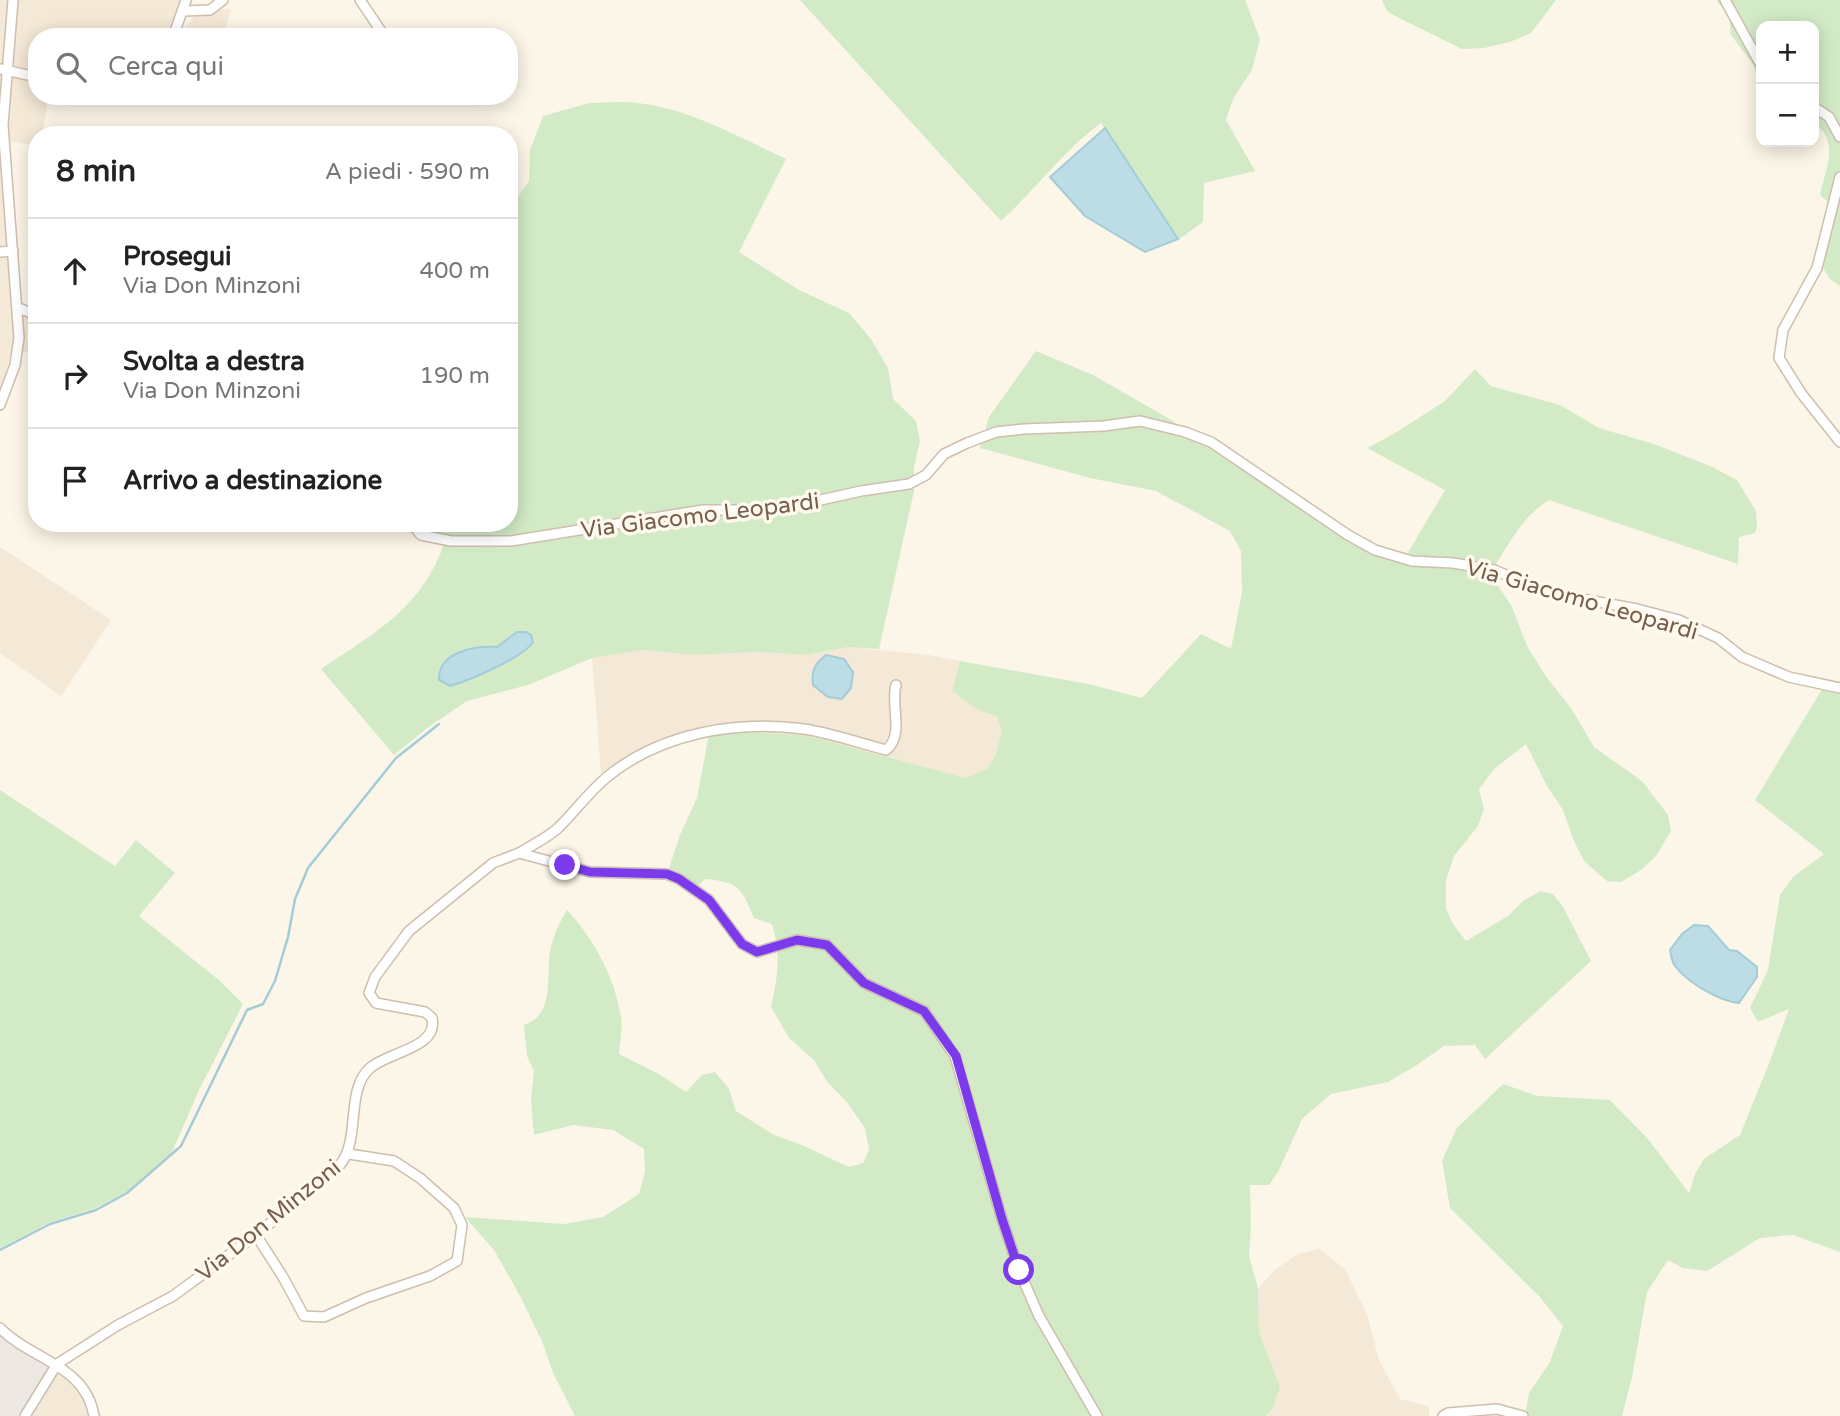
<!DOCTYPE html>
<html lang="it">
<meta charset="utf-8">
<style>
body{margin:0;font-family:"Varela Round",sans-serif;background:#f6f6f6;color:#222}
.controls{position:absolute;right:21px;top:21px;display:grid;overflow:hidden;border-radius:14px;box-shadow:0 4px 18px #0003}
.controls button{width:63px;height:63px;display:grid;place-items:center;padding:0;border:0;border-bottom:2px solid #e0e0e0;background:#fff;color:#222;font:35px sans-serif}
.stop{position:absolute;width:21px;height:21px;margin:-16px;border:5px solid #7c3aed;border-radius:50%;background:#fff}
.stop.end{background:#7c3aed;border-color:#fff;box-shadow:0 2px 7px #0008}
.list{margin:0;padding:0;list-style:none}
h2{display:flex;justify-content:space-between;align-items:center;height:91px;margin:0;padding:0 28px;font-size:30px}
h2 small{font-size:23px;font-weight:400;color:#767676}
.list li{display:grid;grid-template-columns:46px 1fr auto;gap:21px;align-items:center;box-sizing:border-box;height:105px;padding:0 28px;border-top:2px solid #e0e0e0}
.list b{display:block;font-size:26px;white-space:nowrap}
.list p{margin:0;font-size:23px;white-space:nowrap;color:#767676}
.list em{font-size:23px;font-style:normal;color:#767676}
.icon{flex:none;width:38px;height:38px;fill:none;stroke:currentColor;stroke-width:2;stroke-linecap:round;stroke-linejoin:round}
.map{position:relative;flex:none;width:1840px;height:1416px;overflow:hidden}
.search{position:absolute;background:#fff;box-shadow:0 4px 18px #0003;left:28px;top:28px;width:490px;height:77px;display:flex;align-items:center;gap:18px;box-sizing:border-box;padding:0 24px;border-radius:28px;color:#767676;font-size:26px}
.panel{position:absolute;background:#fff;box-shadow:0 4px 18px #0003;left:28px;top:126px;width:490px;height:406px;border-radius:28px}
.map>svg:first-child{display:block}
.residential{fill:#f4e8d6}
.industrial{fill:#ede8e1}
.green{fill:#d2eac6}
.water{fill:#bcdde6;stroke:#a3ccd7;stroke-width:2}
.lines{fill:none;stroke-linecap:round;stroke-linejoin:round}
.stream{stroke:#a3ccd7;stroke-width:2.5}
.street-casing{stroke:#cebeae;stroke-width:12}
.street{stroke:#fff;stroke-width:9}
.route{stroke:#7c3aed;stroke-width:9}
.labels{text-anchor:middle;stroke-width:7;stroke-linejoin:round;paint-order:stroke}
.street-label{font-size:23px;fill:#765e4c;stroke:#fff9ee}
</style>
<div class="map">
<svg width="1840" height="1416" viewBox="0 0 1840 1416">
<rect width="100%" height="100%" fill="#fcf6e8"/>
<g class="residential">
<path d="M0,0H11L3,74L13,344L6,373L0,388Z"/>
<path d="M16,0H182L180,13L168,37H37V74L10,68Z"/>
<path d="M231,9L223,37H176L199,12Z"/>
<path d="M9,76L37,79V96H48L42,135H37V146L9,141Z"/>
<path d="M18,308L37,314V357L22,351Z"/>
<path d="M0,547L111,620L61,696L0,653Z"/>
<path d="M848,647L929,655L960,661L952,691L977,709L997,717L1002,730L996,754L988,768L966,778L805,735L721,731L676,745L601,775L592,658L644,650L692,655L756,652L807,655Z"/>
<path d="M1319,1249L1345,1269L1367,1314L1379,1360L1400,1399L1429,1406V1416H1266L1273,1408L1280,1387L1259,1332L1258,1288L1276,1269L1298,1254Z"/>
<path d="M61,1371L96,1403L101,1416H33Z"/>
</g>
<path class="industrial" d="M0,1329L61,1371L33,1416H0Z"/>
<g class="green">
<path d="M800,0H1245L1260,39L1252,70L1233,99L1226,120L1255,171L1204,183L1203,222L1179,239L1101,123C1063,151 1036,189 1001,221Z"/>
<path d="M1382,0H1556L1531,33L1510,42L1484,48L1462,49L1397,17L1387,11Z"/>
<path d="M1716,0H1840V286L1829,278L1820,262L1834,207L1820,195C1826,167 1840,141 1814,123V26H1761V88L1754,66L1731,35L1729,15Z"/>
<path d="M589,103C605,103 622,101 638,103C690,109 739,137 786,159L739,252L799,290L849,313L871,339L888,368L893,399L916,421L920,441L914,467V491L879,649L848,647L807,655L756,652L692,655L644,650L592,658L528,685L467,701L427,728L394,755L321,669C375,633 424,606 445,541L420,540L419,523H509V210L529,181L530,150L543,116Z"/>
<path d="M1036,351L1093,375L1168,418L1246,469L1334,533L1369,551L1402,563L1445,490L1367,448L1392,435L1445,401L1475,369L1491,386L1560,405L1599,428L1654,444L1710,466L1737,480L1756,511L1757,527L1755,533L1739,537L1738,564L1549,500C1522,516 1507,547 1490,574L1511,605L1527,646L1547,678L1571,708L1594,747L1642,781L1668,815L1671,831L1656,856L1641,870L1621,882L1607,881L1584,861L1573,839L1563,810L1547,786L1526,744L1494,769L1479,789L1484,809L1478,826L1454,856L1446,880V909L1453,924L1466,941L1508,916L1523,901L1540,891L1553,894L1562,905L1591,961L1485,1059L1475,1045L1444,1046L1417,1065L1388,1082L1331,1094L1302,1119L1278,1172L1269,1185H1250L1251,1226L1249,1256L1258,1288L1259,1332L1280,1387L1273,1408L1266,1416H575L553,1373L542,1341L520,1296L494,1250L465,1217L564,1224L603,1217L639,1194L645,1172L644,1149L613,1130L573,1125L534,1135L531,1099L534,1071L527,1056L524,1025C555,1015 546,978 550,952C553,936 559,923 567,910C594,939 614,976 621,1016C623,1028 620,1042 619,1054L659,1074L686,1092L702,1075L715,1072L729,1089L736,1111L774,1135L802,1145L849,1167L863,1163L869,1150L865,1128L846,1101L828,1083L814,1060L789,1038L771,1007C778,975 781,955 772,924L754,918C741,888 740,882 705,879L694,890L667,874L680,835L697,798L709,734L721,731L805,735L966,778L988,768L996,754L1002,730L997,717L977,709L952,691L960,661L1088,684L1142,698L1201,634L1231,649L1242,592L1241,551L1230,531L1156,491L1090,478L980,448L989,417Z"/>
<path d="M1824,686L1840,690V1252L1793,1235L1760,1238L1707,1271L1683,1268L1668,1260L1647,1292L1632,1377L1622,1416H1525L1529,1393L1550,1362L1563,1326L1539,1296L1450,1208L1442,1161L1457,1128L1503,1084L1537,1096L1610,1100L1648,1139L1689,1193L1695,1174L1704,1159L1740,1135L1770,1061L1789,1009L1758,1022L1750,1008L1768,970L1780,895L1793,877L1824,854L1755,800Z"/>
<path d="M0,790L115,866L136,840L175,873L139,916L220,981L243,1004L199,1090L172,1152L126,1192L96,1208L50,1222L0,1248Z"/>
</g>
<g class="water">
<path d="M1105,128L1178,239L1145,252L1085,216L1050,177Z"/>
<path d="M517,632H526L531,635L533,642C524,657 468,681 450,686L439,680C438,651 476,646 497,647Z"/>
<path d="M826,655L844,659L853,672L851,688L842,699L828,697L813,685C811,671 815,663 826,655Z"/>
<path d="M1694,925L1708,926L1729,950L1737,951L1757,967V977L1739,1003C1719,1001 1688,983 1675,966C1672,962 1671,955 1670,950L1682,934Z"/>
</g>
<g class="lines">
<path class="stream" d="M0,1250L50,1224L96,1210L127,1193L181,1146L247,1010L263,1004L275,981L288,937L295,899L308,868L396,758L439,724"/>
<defs>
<g id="street">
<path d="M360,0L385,37"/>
<path d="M1725,0L1761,65"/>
<path d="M184,11L210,10L223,0"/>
<path d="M173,37L186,0"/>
<path d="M0,69L37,77"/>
<path d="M1814,107L1829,117L1840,137"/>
<path d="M1840,177L1817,268L1783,330L1779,358L1801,393L1840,442"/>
<path d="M0,252L13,251"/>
<path d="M18,308L37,315"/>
<path d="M0,405L15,365L19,338L3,125L13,0"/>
<path d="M411,523L421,535L451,541H511L703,510H776L861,491L909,484L926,475L944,454L967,443L996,432L1024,429L1104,426L1140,421L1185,432L1211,442L1348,535L1375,550L1412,561L1453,563L1494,570L1550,593L1637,609L1679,620L1718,638L1742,657L1789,677L1840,688"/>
<path d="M519,853C532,845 549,837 559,827C576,810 589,792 607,777C661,733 736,720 804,729C831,733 859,743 886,750C905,735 890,705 896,685"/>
<path d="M256,1235L283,1277L304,1316L324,1317L366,1298L430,1276L457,1261L462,1225L454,1208L420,1178L394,1161L349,1154"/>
<path d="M0,1328C31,1360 86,1365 94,1416"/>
<path d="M25,1416L57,1364L118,1325L173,1296L256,1235L340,1165C361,1139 345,1090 370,1068C388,1052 439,1048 432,1018L425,1012L376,1003L369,993L375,977L409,931L493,863L519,853L590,872L666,874L679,879L709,900L742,944L757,952L797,940L827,945L864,983L924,1011L955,1056L1002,1219L1019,1270L1039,1316L1097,1416"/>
<path d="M1443,1416L1448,1413L1497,1409L1523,1416"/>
</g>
</defs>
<use href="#street" class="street-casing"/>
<use href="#street" class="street"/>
</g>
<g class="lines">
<path class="route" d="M565,865L590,872L667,874L679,879L709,900L742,944L757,952L797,940L827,945L864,983L924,1011L956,1056L1002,1219L1019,1270"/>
</g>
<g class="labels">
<g class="street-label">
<text transform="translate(700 515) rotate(-7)" y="8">Via Giacomo Leopardi</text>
<text transform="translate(1582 599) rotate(16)" y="8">Via Giacomo Leopardi</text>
<text transform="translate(268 1220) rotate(-39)" y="8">Via Don Minzoni</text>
</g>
</g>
</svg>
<div class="controls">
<button>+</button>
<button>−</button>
</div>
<div class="stop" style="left:1019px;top:1270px"></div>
<div class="stop end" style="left:565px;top:865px"></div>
<div class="search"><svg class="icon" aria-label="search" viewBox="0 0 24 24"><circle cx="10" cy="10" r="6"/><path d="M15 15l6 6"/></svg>Cerca qui</div>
<section class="panel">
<h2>8 min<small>A piedi · 590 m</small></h2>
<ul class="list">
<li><svg class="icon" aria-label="ahead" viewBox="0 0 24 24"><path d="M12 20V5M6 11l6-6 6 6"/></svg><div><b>Prosegui</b><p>Via Don Minzoni</p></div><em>400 m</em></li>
<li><svg class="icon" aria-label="right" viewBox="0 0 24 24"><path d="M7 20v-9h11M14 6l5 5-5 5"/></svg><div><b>Svolta a destra</b><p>Via Don Minzoni</p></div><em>190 m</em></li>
<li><svg class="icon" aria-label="arrive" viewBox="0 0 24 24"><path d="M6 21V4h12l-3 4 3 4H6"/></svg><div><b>Arrivo a destinazione</b></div></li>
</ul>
</section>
</div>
